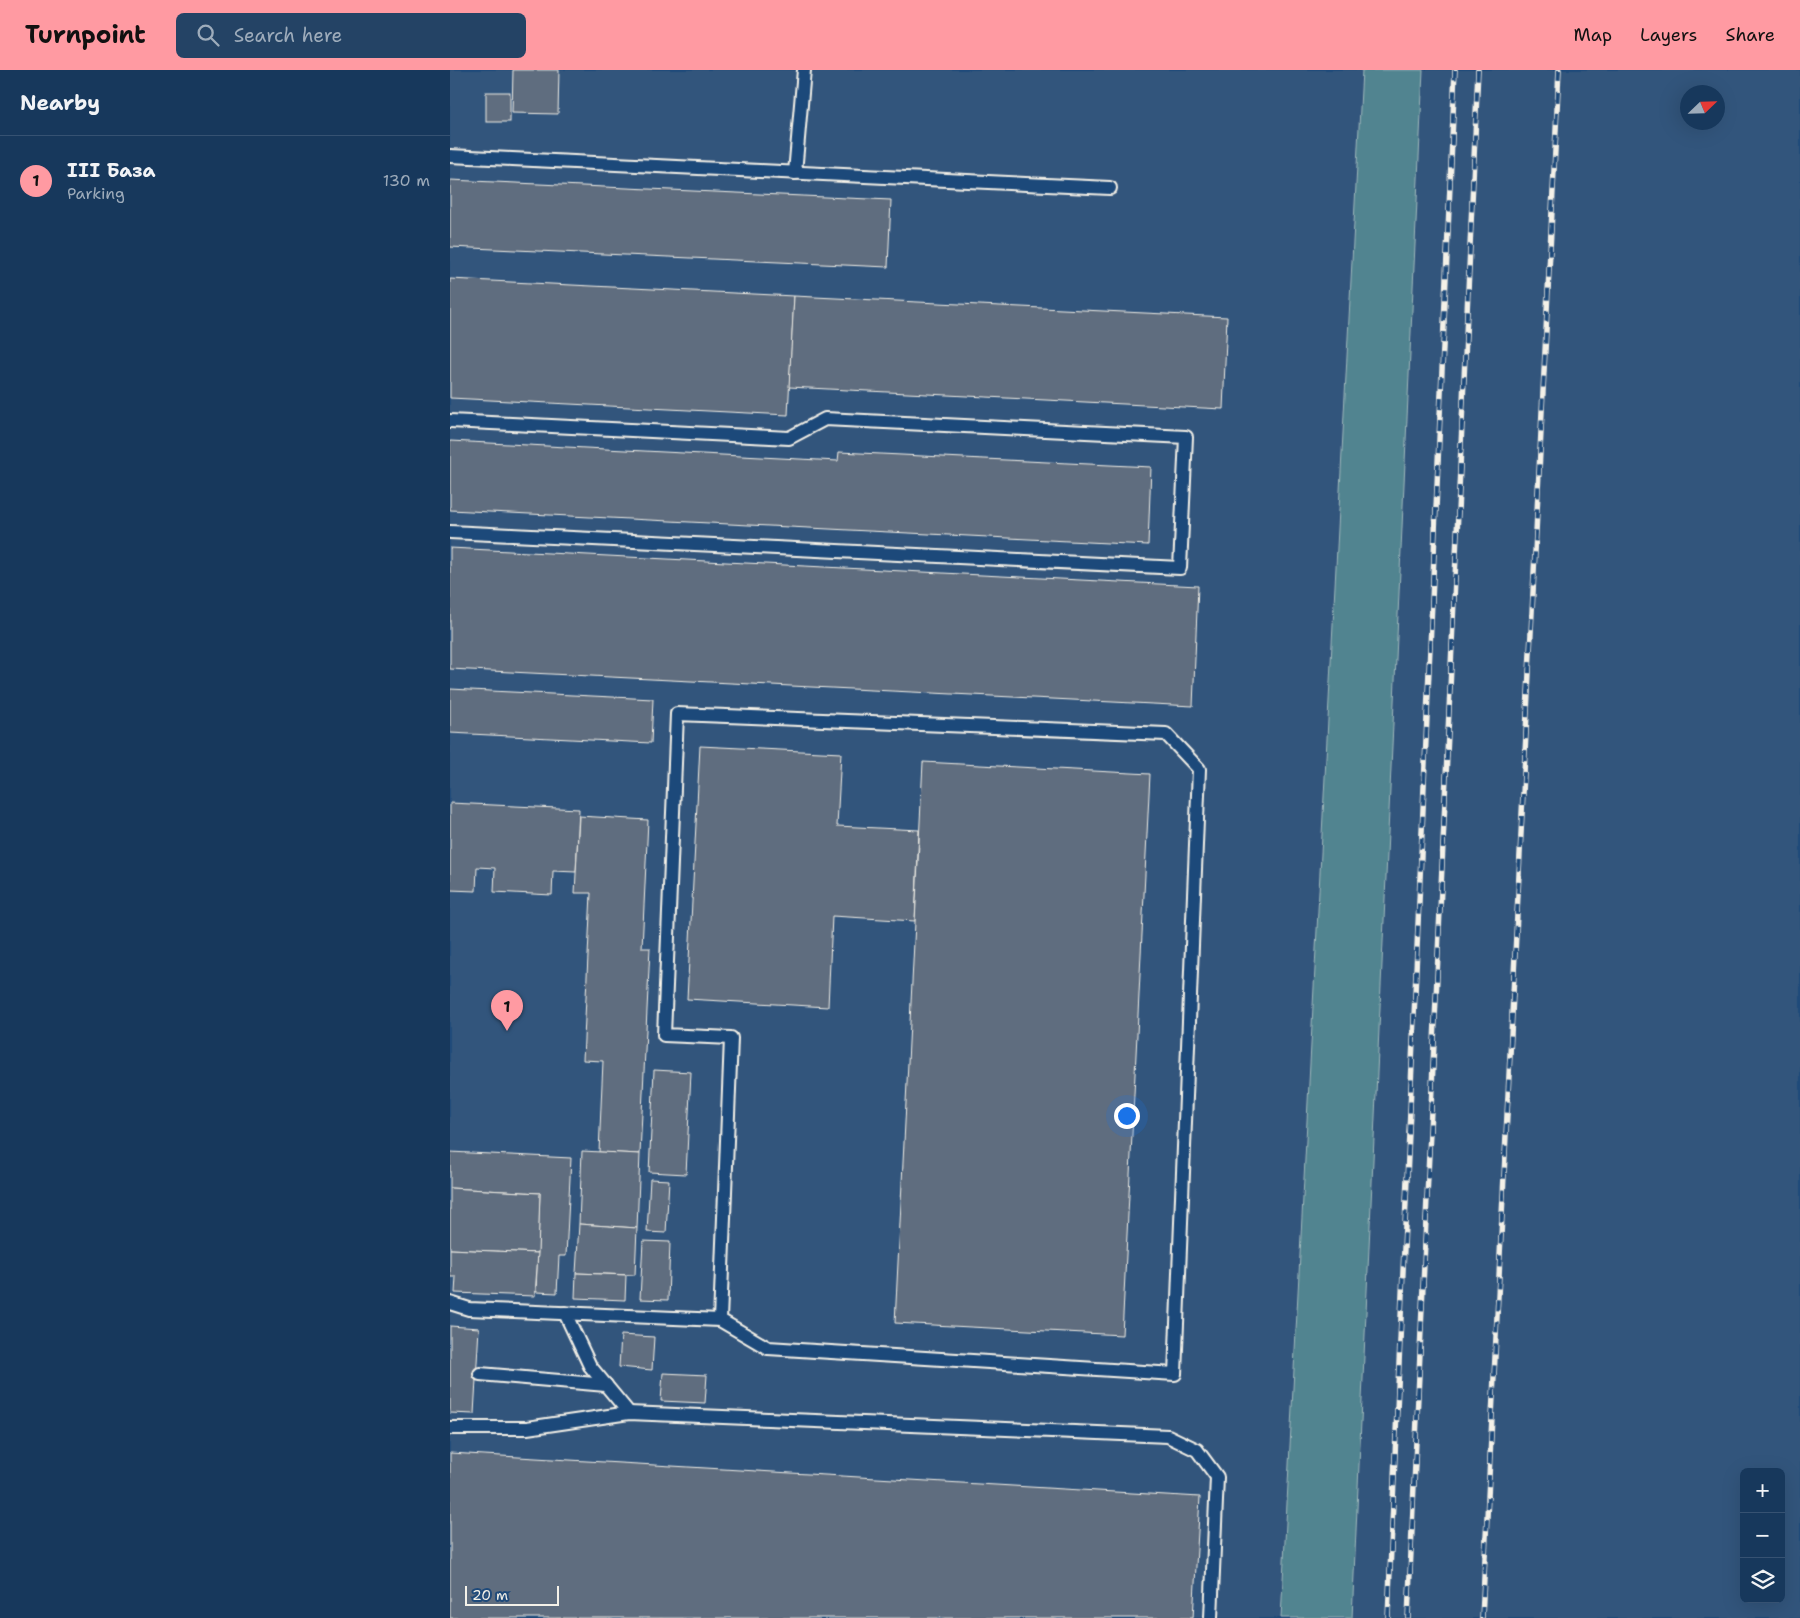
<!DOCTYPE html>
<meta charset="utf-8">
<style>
body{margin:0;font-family:"Shantell Sans",sans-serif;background:#244365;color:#f1f3f6}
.controls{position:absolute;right:15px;bottom:15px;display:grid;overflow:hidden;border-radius:8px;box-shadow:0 5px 20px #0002}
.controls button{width:45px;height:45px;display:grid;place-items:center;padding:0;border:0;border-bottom:1px solid #365272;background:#17385c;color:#f1f3f6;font:25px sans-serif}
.compass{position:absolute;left:1230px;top:15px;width:45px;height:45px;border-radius:50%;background:#17385c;box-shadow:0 5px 20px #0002;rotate:67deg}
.scale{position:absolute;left:15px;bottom:12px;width:94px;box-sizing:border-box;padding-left:5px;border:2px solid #f4f1e8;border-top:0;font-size:14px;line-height:18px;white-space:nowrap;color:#f4f1e8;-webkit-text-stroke:4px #1f4a7a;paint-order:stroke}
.you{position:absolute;left:676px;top:1045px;width:18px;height:18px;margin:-12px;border:4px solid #fff;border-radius:50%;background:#1a73e8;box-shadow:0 0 0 8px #1a73e833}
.badge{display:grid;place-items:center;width:32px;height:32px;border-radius:50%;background:#ff9aa2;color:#111;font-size:16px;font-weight:700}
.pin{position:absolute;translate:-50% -41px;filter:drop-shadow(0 1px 2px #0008)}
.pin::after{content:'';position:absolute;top:26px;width:18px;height:15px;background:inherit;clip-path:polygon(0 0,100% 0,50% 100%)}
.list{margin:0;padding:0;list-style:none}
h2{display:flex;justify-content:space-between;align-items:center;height:65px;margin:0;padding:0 20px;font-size:21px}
h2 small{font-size:16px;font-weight:400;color:#9eacbb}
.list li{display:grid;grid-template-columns:32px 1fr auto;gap:15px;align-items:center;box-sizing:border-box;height:90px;padding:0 20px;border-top:1px solid #365272}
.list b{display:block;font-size:19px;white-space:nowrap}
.list p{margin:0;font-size:16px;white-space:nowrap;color:#9eacbb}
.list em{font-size:16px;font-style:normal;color:#9eacbb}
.icon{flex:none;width:28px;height:28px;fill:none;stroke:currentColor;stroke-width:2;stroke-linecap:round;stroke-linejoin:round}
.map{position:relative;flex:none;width:1350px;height:1548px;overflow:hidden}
header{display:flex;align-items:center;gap:30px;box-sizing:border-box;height:70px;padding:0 25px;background:#ff9aa2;color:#111}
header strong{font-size:24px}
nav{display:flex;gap:28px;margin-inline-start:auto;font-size:18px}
.search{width:350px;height:45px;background:#244365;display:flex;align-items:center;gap:12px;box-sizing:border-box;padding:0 18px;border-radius:8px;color:#9eacbb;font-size:19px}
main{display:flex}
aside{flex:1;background:#17385c}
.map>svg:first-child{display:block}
.built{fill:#32547c;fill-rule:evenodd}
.green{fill:#518490;stroke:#a2babc}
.building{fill:#5f6d7f;stroke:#f4f1e8}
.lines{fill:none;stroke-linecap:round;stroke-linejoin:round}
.service-casing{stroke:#f4f1e8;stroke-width:16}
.service{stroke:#1f4a7a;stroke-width:12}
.rail-casing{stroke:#f4f1e8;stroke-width:5.5}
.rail{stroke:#1f4a7a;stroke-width:4;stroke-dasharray:11;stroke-linecap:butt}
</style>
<header>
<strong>Turnpoint</strong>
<div class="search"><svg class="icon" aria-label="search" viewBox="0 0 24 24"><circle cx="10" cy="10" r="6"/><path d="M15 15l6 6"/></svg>Search here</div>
<nav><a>Map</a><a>Layers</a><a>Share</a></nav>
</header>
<main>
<aside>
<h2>Nearby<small></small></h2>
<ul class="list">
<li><span class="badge">1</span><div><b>III База</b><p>Parking</p></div><em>130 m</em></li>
</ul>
</aside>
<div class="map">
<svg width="1350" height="1548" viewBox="0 0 1350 1548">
<rect width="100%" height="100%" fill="#1f4a7a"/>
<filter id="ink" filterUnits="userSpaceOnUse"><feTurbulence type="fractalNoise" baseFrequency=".02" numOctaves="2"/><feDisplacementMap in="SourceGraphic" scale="10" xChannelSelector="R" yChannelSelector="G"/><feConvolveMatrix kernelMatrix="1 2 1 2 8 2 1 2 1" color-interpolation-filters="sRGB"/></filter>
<g filter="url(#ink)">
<g class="built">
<path d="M0,0H912L831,1548H0Z"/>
<path d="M973,0H1350V1548H902ZM1238,22H1268V52H1238ZM1294,1402H1331V1529H1294Z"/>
</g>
<path class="green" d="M912,0H973L902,1548H831Z"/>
<g class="building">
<path d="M63,0H109L108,44L62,43Z"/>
<rect x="36" y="22" width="24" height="30"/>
<path d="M0,110L441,130L438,197L0,177Z"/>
<path d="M0,209L344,226L338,345L0,328Z"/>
<path d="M344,226L777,247L773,339L339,317Z"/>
<path d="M0,371L388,391L389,382L701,397L698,475L0,440Z"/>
<path d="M0,478L748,516L743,636L0,599Z"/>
<path d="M0,619L203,629L201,673L0,663Z"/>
<path d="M250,676L391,683L387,756L469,760L465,851L382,846L378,937L237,929Z"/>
<path d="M473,692L700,704L672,1265L445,1253Z"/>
<path d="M0,733L129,739L126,802L103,801L102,825L44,822L45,798L27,797L26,821L0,820Z"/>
<path d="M129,746L198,750L192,878H200L190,1084L149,1082L153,991L133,990L141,823H125Z"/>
<path d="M204,1000L241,1002L236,1104L199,1102Z"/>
<path d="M132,1081L190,1084L187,1158L129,1154Z"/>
<path d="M0,1082L121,1088L116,1186H109L107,1223L86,1222L90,1123L0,1118Z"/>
<path d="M200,1109L219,1110L216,1163L197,1162Z"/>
<path d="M0,1118L90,1123L88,1183L0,1179Z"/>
<path d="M129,1154L187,1158L185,1205L126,1203Z"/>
<path d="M193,1171L220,1172L218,1230L190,1229Z"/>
<path d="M0,1179L88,1183L85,1226L5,1223L6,1207H0Z"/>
<path d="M126,1203L176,1205L175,1230L125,1228Z"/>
<path d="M0,1256L29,1258L24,1344L0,1343Z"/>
<path d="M171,1265L204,1267L202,1300L169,1297Z"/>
<path d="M213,1303L257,1305L255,1333L211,1331Z"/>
<path d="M0,1383L750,1427L743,1548H0Z"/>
</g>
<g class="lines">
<defs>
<g id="service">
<path d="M0,86L660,118"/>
<path d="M345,103L354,0"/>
<path d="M0,351L339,368L375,349L736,367L730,498L0,462"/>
<path d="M0,1233L19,1239L270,1250L318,1278L725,1304L749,699L716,664L227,644L214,965L281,968L270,1250"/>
<path d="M115,1243L140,1296L179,1343"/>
<path d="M30,1304L156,1315"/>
<path d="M0,1358H77L179,1343L718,1366L747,1380L767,1407L761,1548"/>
</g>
</defs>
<use href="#service" class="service-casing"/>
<use href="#service" class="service"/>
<defs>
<g id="rail">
<path d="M938,1548L1005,0"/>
<path d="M958,1548L1028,0"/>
<path d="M1032,1548L1109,0"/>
</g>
</defs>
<use href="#rail" class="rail-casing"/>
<use href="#rail" class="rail"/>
</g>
</g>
</svg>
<div class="controls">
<button>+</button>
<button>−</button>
<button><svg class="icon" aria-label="layers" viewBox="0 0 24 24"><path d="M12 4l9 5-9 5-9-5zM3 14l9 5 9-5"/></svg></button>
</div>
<svg class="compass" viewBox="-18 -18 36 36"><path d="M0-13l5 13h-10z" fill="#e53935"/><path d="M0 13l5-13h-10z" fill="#9eacbb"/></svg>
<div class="scale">20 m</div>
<div class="you"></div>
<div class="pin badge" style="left:57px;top:961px">1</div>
</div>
</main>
